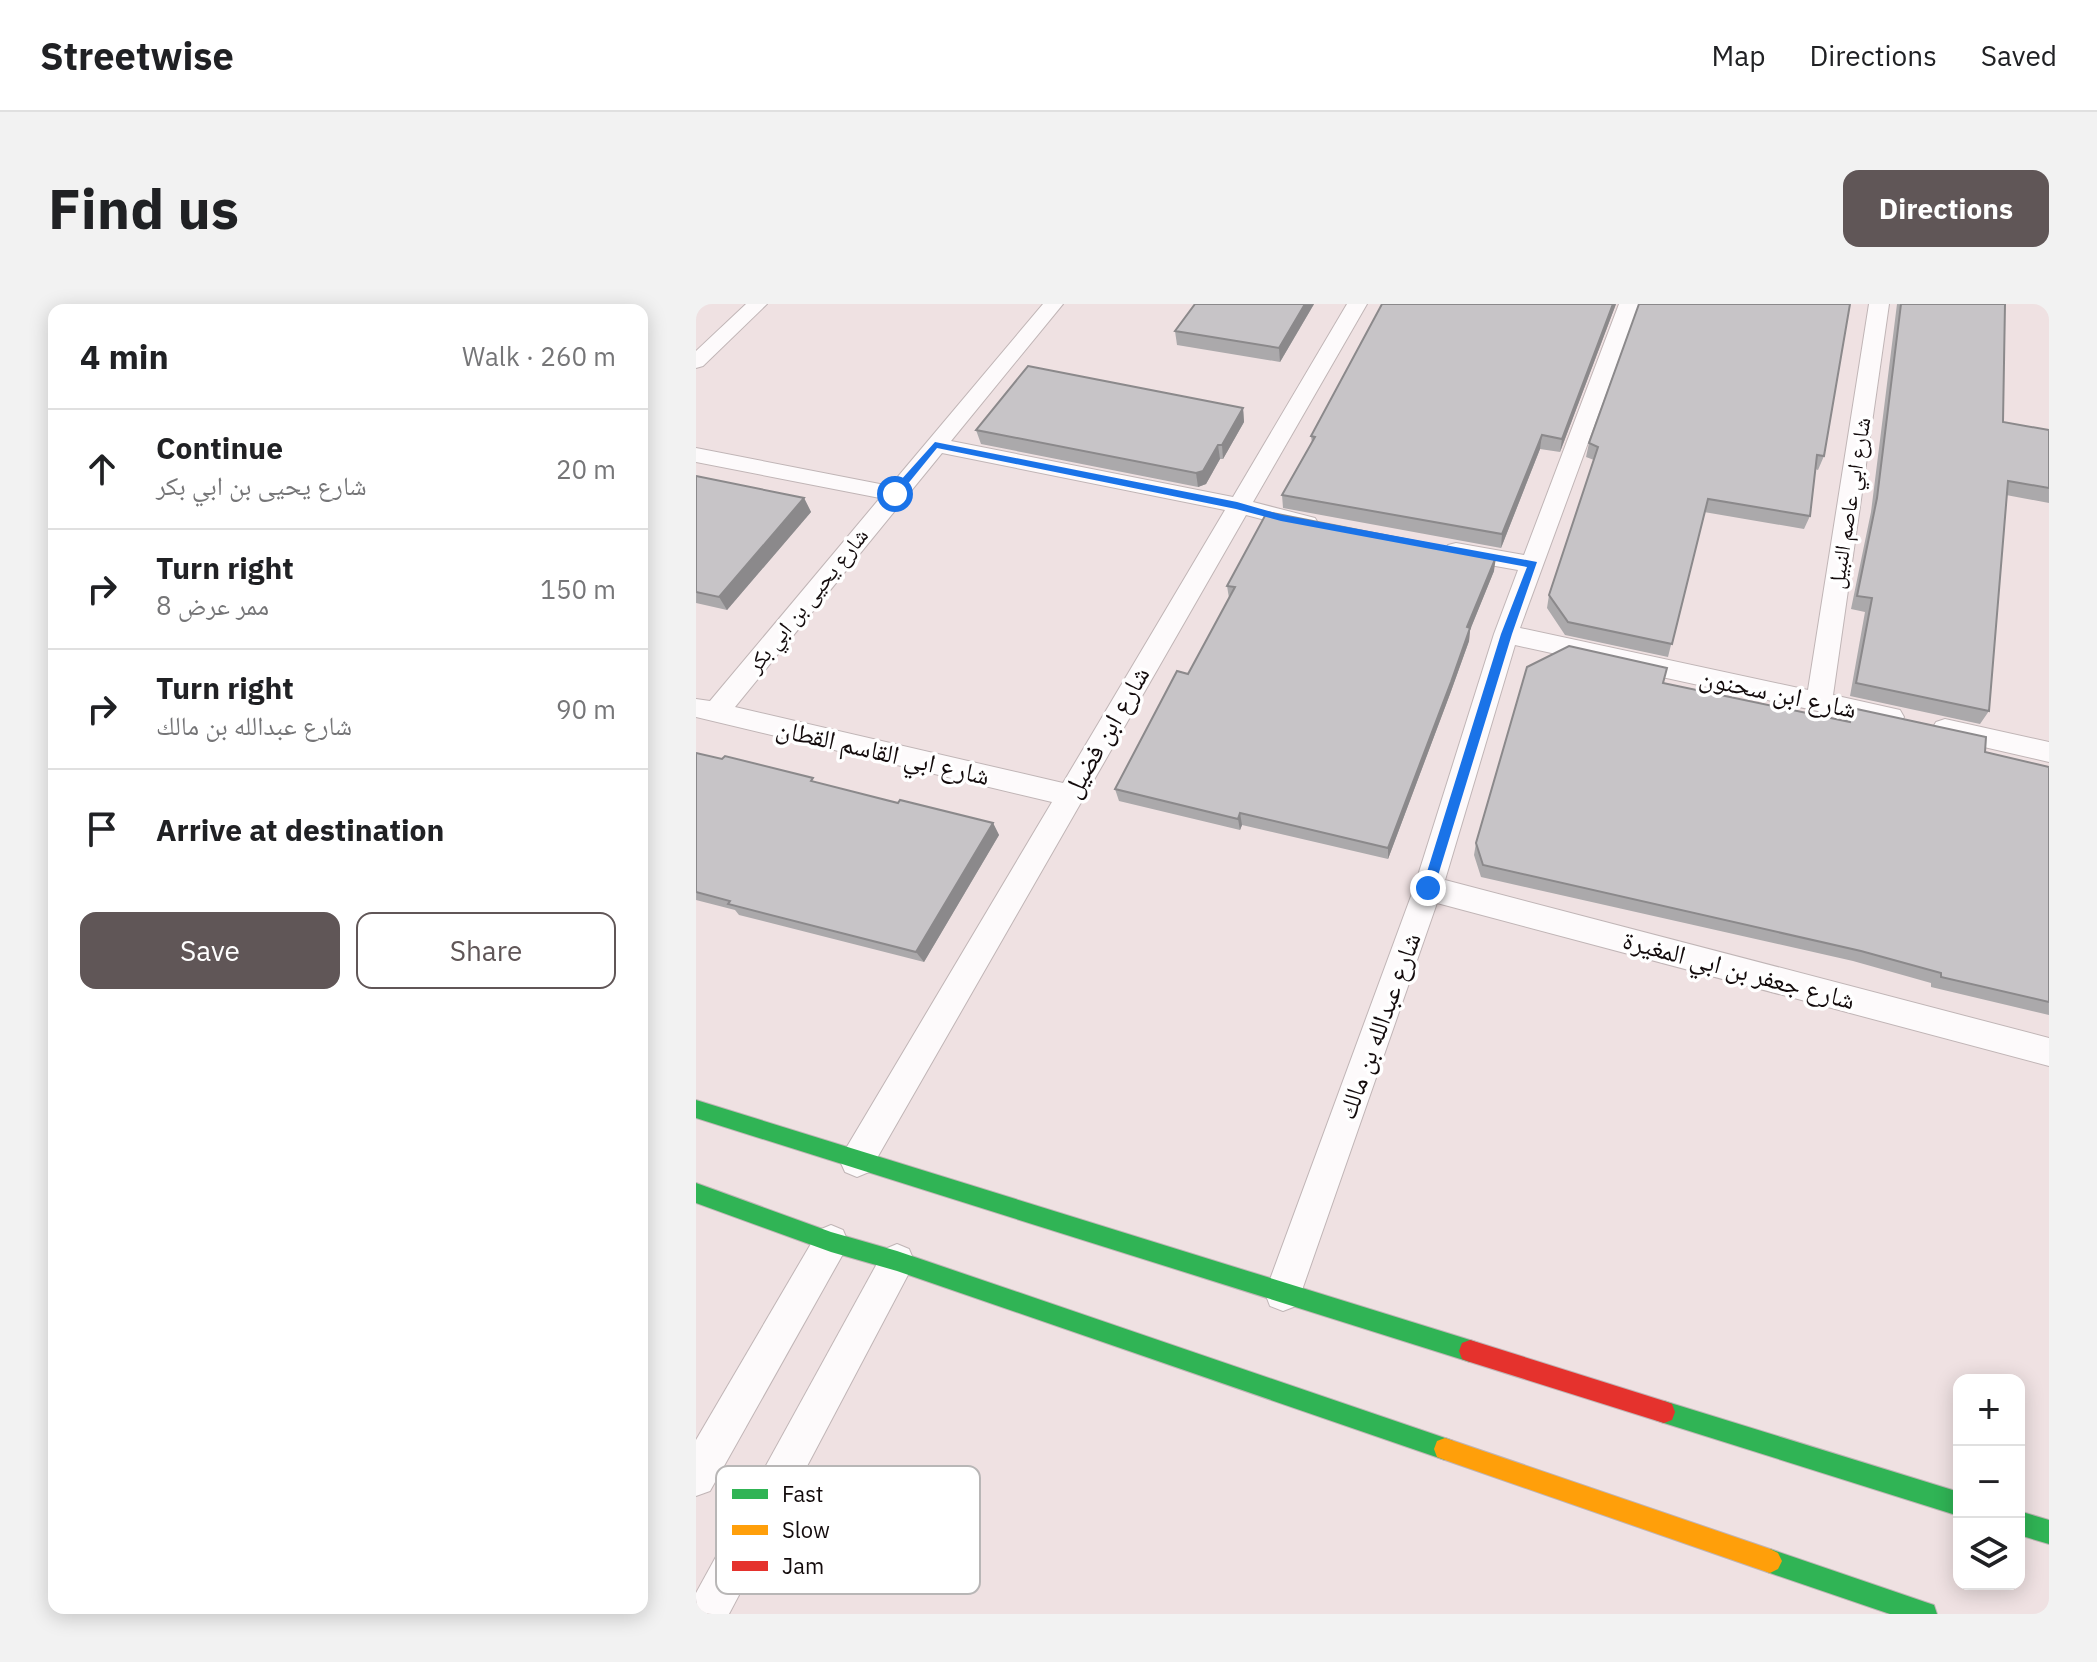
<!DOCTYPE html>
<meta charset="utf-8">
<style>
body{margin:0;font-family:"IBM Plex Sans","Noto Naskh Arabic",sans-serif;background:#f2f2f2;color:#202124}
.controls{position:absolute;right:24px;bottom:24px;display:grid;overflow:hidden;border-radius:16px;box-shadow:0 4px 20px #0003}
.controls button{width:72px;height:72px;display:grid;place-items:center;padding:0;border:0;border-bottom:2px solid #e0e0e0;background:#fff;color:#202124;font:40px sans-serif}
.stop{position:absolute;width:24px;height:24px;margin:-18px;border:6px solid #1a73e8;border-radius:50%;background:#fff}
.stop.end{background:#1a73e8;border-color:#fff;box-shadow:0 2px 8px #0008}
.list{margin:0;padding:0;list-style:none}
h2{display:flex;justify-content:space-between;align-items:center;height:104px;margin:0;padding:0 32px;font-size:34px}
h2 small{font-size:26px;font-weight:400;color:#757577}
.list li{display:grid;grid-template-columns:52px 1fr auto;gap:24px;align-items:center;box-sizing:border-box;height:120px;padding:0 32px;border-top:2px solid #e0e0e0}
.list b{display:block;font-size:30px;white-space:nowrap}
.list p{margin:0;font-size:26px;white-space:nowrap;color:#757577}
.list em{font-size:26px;font-style:normal;color:#757577}
.actions{display:flex;gap:16px;padding:24px 32px}
.actions a{flex:1;padding:18px 0;border:2px solid #605657;border-radius:16px;text-align:center;font-size:28px;color:#605657}
.actions .main{background:#605657;color:#fff}
.icon{flex:none;width:44px;height:44px;fill:none;stroke:currentColor;stroke-width:2;stroke-linecap:round;stroke-linejoin:round}
.map{position:relative;flex:none;width:1353px;height:1310px;overflow:hidden;border-radius:16px}
header{display:flex;align-items:center;gap:48px;box-sizing:border-box;height:112px;padding:0 40px;background:#fff;border-bottom:2px solid #e0e0e0}
header strong{font-size:38px}
nav{display:flex;gap:44px;margin-inline-start:auto;font-size:28px}
.intro{display:flex;align-items:center;justify-content:space-between;box-sizing:border-box;height:192px;padding:0 48px}
h1{margin:0;font-size:56px}
.button{padding:20px 36px;border-radius:16px;background:#605657;color:#fff;font-size:28px;font-weight:700}
main{display:flex;gap:48px;padding:0 48px}
aside{flex:1;background:#fff;border-radius:16px;box-shadow:0 4px 20px #0003}
.map>svg:first-child{display:block}
.lines{fill:none;stroke-linecap:round;stroke-linejoin:round}
.street-casing{stroke:#c0b5b6;stroke-width:2}
.fast-casing{stroke:#c0b5b6;stroke-width:2}
.slow-casing{stroke:#c0b5b6;stroke-width:2}
.jam-casing{stroke:#c0b5b6;stroke-width:2}
.street{fill:#fdfafb;fill-rule:evenodd}
.fast{fill:#30b455;fill-rule:evenodd}
.slow{fill:#ff9f0a;fill-rule:evenodd}
.jam{fill:#e5322d;fill-rule:evenodd}
.wall{fill:#aba9ab}
.shaded-wall{fill:#8b898b}
.building{fill:#c7c4c7;stroke:#8b898b;stroke-width:2}
.route{fill:#1a73e8}
.labels{text-anchor:middle;stroke-width:7;stroke-linejoin:round;paint-order:stroke}
.far-street-label{font-size:22px;fill:#130b0c;stroke:#fff}
.street-label{font-size:26px;fill:#130b0c;stroke:#fff}
.key{fill:#fff;stroke:#b8b6b6;stroke-width:2}
.key-label{font-size:22px;fill:#130b0c}
</style>
<header>
<strong>Streetwise</strong>
<nav><a>Map</a><a>Directions</a><a>Saved</a></nav>
</header>
<div class="intro"><h1>Find us</h1><a class="button">Directions</a></div>
<main>
<aside>
<h2>4 min<small>Walk · 260 m</small></h2>
<ul class="list">
<li><svg class="icon" aria-label="ahead" viewBox="0 0 24 24"><path d="M12 20V5M6 11l6-6 6 6"/></svg><div><b>Continue</b><p>شارع يحيى بن ابي بكر</p></div><em>20 m</em></li>
<li><svg class="icon" aria-label="right" viewBox="0 0 24 24"><path d="M7 20v-9h11M14 6l5 5-5 5"/></svg><div><b>Turn right</b><p>ممر عرض 8</p></div><em>150 m</em></li>
<li><svg class="icon" aria-label="right" viewBox="0 0 24 24"><path d="M7 20v-9h11M14 6l5 5-5 5"/></svg><div><b>Turn right</b><p>شارع عبدالله بن مالك</p></div><em>90 m</em></li>
<li><svg class="icon" aria-label="arrive" viewBox="0 0 24 24"><path d="M6 21V4h12l-3 4 3 4H6"/></svg><div><b>Arrive at destination</b></div></li>
</ul>
<div class="actions"><a class="main">Save</a><a>Share</a></div>
</aside>
<div class="map">
<svg width="1353" height="1310" viewBox="0 0 1353 1310">
<rect width="100%" height="100%" fill="#efe1e2"/>
<g class="lines">
<defs>
<g id="street">
<path d="M50,0H71L7,62L0,64V47Z"/>
<path d="M347,0H367L255,137L537,193L651,0H671L557,198L619,214L622,219L619,224L611,227L550,211L173,868L161,873L149,868L144,857L149,846L356,498L0,413V395L14,397L184,194L0,158V144L194,182ZM246,149L529,206L367,479L39,403Z"/>
<path d="M923,0H943L824,324L1112,386L1173,0H1193L1137,391L1204,406L1208,413L1204,420L1195,423L819,341L749,576L1353,734V762L741,599L605,989L600,1002L587,1007L574,1002L569,989L718,584L798,330L822,266L760,255L752,253L748,247L752,241L760,239L828,251Z"/>
<path d="M1249,415L1353,438V458L1240,432L1236,425L1240,418Z"/>
<path d="M135,921L147,926L152,938L147,950L14,1187L0,1192V1136L123,926Z"/>
<path d="M201,940L213,945L218,957L213,969L33,1310H0V1289L189,945Z"/>
</g>
<g id="fast">
<path d="M0,796L774,1036L782,1039L785,1047L782,1055L774,1058L0,814Z"/>
<path d="M0,879L135,928L201,947L749,1134L757,1137L760,1145L757,1153L749,1156L201,967L135,948L0,899Z"/>
<path d="M968,1097L1263,1188V1212L968,1119L960,1116L957,1108L960,1100Z"/>
<path d="M1323,1207L1353,1216V1240L1323,1231Z"/>
<path d="M1074,1245L1229,1298L1238,1301L1241,1310H1194L1074,1269L1066,1265L1062,1257L1066,1249Z"/>
</g>
<path id="slow" d="M749,1134L1074,1245L1082,1249L1086,1257L1082,1265L1074,1269L749,1156L741,1153L738,1145L741,1137Z"/>
<path id="jam" d="M774,1036L968,1097L976,1100L979,1108L976,1116L968,1119L774,1058L766,1055L763,1047L766,1039Z"/>
</defs>
<use href="#street" class="street-casing"/>
<use href="#fast" class="fast-casing"/>
<use href="#slow" class="slow-casing"/>
<use href="#jam" class="jam-casing"/>
<use href="#street" class="street"/>
<use href="#fast" class="fast"/>
<use href="#slow" class="slow"/>
<use href="#jam" class="jam"/>
</g>
<g class="wall">
<path d="M499,0H618L584,58L481,41L479,27Z"/>
<path d="M686,0H920L864,148L844,145L805,244L587,204L586,191L616,139L615,132Z"/>
<path d="M943,0L1128,152L1122,166L1119,165L1114,212L1108,225L1008,208L972,353L869,331L851,304L853,291L898,156L890,153L893,139Z"/>
<path d="M1201,0H1309L1307,118L1353,126V199L1310,191L1293,407L1284,420L1154,392L1169,308L1155,305L1175,208Z"/>
<path d="M547,104L548,118L527,155H524L510,180L502,183L285,140L280,126Z"/>
<path d="M0,172L108,194L115,208L31,306L0,299Z"/>
<path d="M798,267L774,326L773,337L754,390L692,555L546,521L544,526L423,497L419,485L492,370L533,294L531,282Z"/>
<path d="M967,379L1149,417L1156,404L1289,448L1353,463V711L1235,683V679L1157,657L785,573L778,551L780,539Z"/>
<path d="M0,449L202,499L297,519L303,531L228,658L43,611L39,606L0,596Z"/>
</g>
<g class="shaded-wall">
<path d="M609,0H618L584,58L583,44Z"/>
<path d="M917,0H920L864,148L866,135Z"/>
<path d="M547,104L548,118L527,155L526,141Z"/>
<path d="M846,131L844,145L805,244L806,230Z"/>
<path d="M522,141L524,155L510,180L502,183L500,169Z"/>
<path d="M108,194L115,208L31,306L23,293Z"/>
<path d="M800,253L798,267L774,326L773,337L754,390L692,555V544L771,323Z"/>
<path d="M544,509L546,521L544,526L542,515Z"/>
<path d="M297,519L303,531L228,658L220,648Z"/>
</g>
<g class="building">
<path d="M499,0H609L583,44L479,27Z"/>
<path d="M686,0H917L866,135L846,131L806,230L586,191L619,133L615,132Z"/>
<path d="M943,0H1154L1128,152L1121,151L1114,212L1012,195L976,340L872,318L853,291L902,143L893,139Z"/>
<path d="M1205,0H1309L1307,118L1353,126V184L1312,177L1293,407L1160,379L1176,294L1161,292L1181,194Z"/>
<path d="M332,62L547,104L526,141H522L507,167L500,169L280,126Z"/>
<path d="M0,172L108,194L23,293L0,288Z"/>
<path d="M571,208L800,253L771,323L774,324L755,378L692,544L544,509L542,515L419,485L481,367L492,370L539,283L531,282Z"/>
<path d="M873,342L971,364L967,379L1154,418L1156,404L1290,433L1289,448L1353,463V698L1245,673V669L1165,647L787,561L780,539L831,363Z"/>
<path d="M0,449L26,455L29,452L117,474L115,477L202,499L204,496L297,519L220,648L32,600L34,597L0,588Z"/>
</g>
<path class="route" d="M239,138L541,198L586,211L841,258L816,330L737,588H728L726,584L805,330L831,263L585,217L540,205L241,144L202,192H195V187Z"/>
<g class="labels">
<g class="far-street-label">
<text transform="translate(1153 199) rotate(-81)" y="8">شارع ابي عاصم النبيل</text>
<text transform="translate(111 296) rotate(-51)" y="8">شارع يحيى بن ابي بكر</text>
</g>
<g class="street-label">
<text transform="translate(1082 389) rotate(12)" y="9">شارع ابن سحنون</text>
<text transform="translate(410 428) rotate(-60)" y="9">شارع ابن فضيل</text>
<text transform="translate(187 448) rotate(13)" y="9">شارع ابي القاسم القطان</text>
<text transform="translate(1043 666) rotate(15)" y="9">شارع جعفر بن ابي المغيرة</text>
<text transform="translate(683 722) rotate(-70)" y="9">شارع عبدالله بن مالك</text>
</g>
</g>
<rect x="20" y="1162" width="264" height="128" rx="12" class="key"/>
<rect x="36" y="1185" width="36" height="10" fill="#30b455"/>
<rect x="36" y="1221" width="36" height="10" fill="#ff9f0a"/>
<rect x="36" y="1257" width="36" height="10" fill="#e5322d"/>
<g class="key-label">
<text x="86" y="1198">Fast</text>
<text x="86" y="1234">Slow</text>
<text x="86" y="1270">Jam</text>
</g>
</svg>
<div class="controls">
<button>+</button>
<button>−</button>
<button><svg class="icon" aria-label="layers" viewBox="0 0 24 24"><path d="M12 4l9 5-9 5-9-5zM3 14l9 5 9-5"/></svg></button>
</div>
<div class="stop" style="left:199px;top:190px"></div>
<div class="stop end" style="left:732px;top:584px"></div>
</div>
</main>
